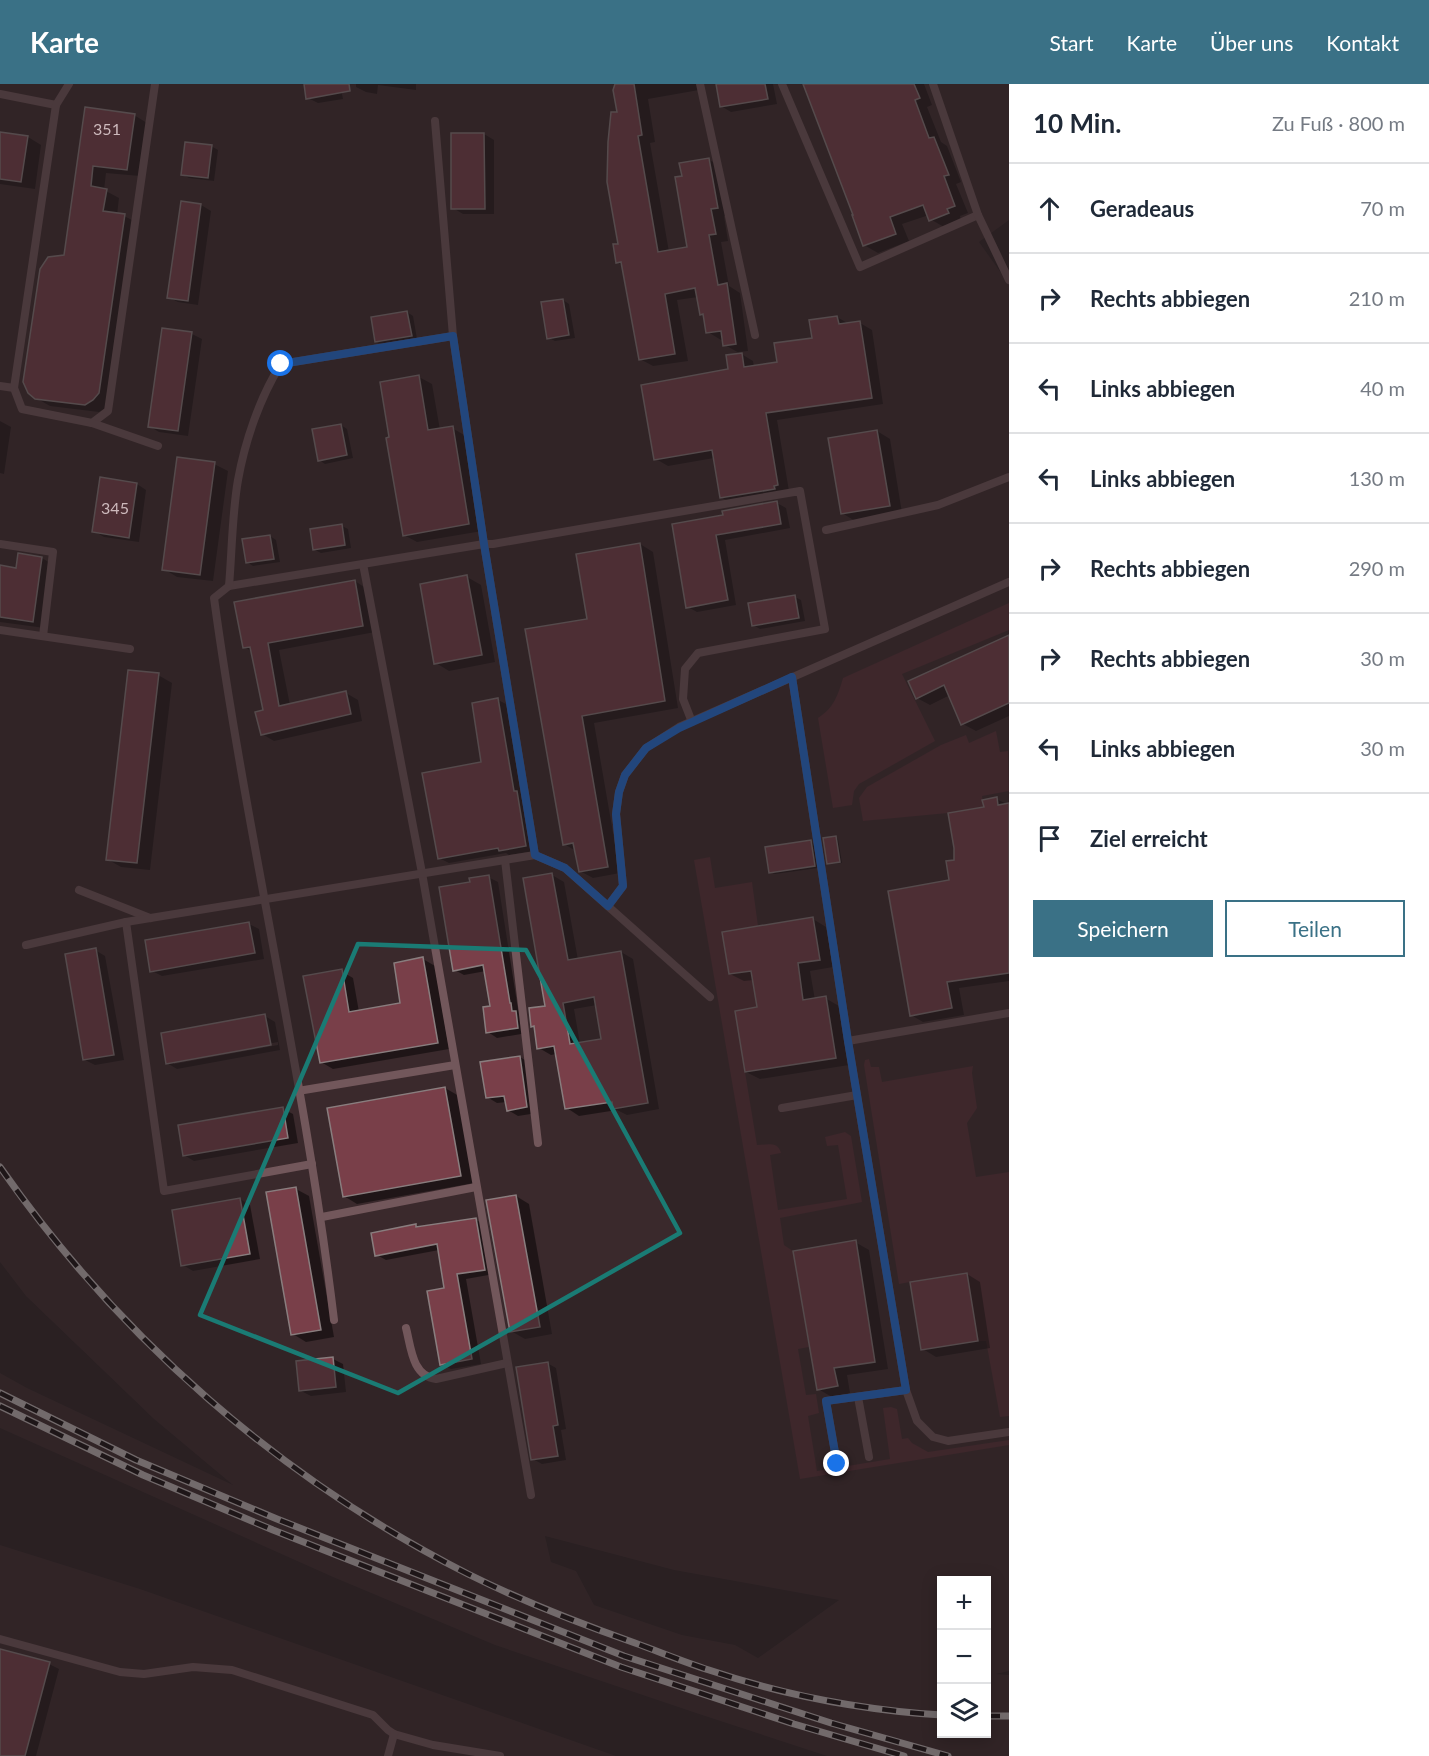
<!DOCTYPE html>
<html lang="de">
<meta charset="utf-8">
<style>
body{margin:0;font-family:Lato,sans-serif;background:#f2f2f3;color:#1f2937}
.controls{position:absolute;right:18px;bottom:18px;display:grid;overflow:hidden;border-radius:0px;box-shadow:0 3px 15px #0003}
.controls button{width:54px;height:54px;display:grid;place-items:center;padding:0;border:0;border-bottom:2px solid #e0e1e3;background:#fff;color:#1f2937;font:30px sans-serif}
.stop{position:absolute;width:18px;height:18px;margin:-14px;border:4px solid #1a73e8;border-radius:50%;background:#fff}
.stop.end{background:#1a73e8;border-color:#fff;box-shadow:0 2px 6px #0008}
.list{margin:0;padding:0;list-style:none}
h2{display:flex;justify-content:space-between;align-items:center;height:78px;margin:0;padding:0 24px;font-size:26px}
h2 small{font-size:20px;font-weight:400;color:#747a83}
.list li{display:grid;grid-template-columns:39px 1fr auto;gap:18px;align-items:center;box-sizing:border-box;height:90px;padding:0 24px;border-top:2px solid #e0e1e3}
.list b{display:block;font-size:22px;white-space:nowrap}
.list em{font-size:20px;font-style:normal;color:#747a83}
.actions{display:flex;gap:12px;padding:18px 24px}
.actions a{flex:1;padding:14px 0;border:2px solid #3a7186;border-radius:0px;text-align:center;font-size:21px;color:#3a7186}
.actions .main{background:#3a7186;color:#fff}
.icon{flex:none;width:33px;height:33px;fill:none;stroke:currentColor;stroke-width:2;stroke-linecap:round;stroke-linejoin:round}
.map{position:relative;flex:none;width:1009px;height:1672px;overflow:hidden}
header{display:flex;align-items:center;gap:36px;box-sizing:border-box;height:84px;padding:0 30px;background:#3a7186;color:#fff}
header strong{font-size:28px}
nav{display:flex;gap:33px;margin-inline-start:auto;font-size:21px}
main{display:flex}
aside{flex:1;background:#fff}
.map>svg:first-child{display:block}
.built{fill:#3a292c;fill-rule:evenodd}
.green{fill:#572f36}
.shadow{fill:#0007;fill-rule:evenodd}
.building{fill:#793f49;stroke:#897d7e;stroke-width:1.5;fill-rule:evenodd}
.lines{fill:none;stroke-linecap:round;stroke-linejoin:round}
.service{stroke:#72575b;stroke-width:8}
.rail-casing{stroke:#cac3c4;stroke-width:7}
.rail{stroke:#100b0c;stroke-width:4.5;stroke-dasharray:14;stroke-linecap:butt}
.route{stroke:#1a73e8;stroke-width:8}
.marked{fill:none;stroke:#1a7b74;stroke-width:4.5;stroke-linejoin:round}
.labels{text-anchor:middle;stroke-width:4.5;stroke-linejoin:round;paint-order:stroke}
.number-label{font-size:16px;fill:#cdb9bc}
</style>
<header>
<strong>Karte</strong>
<nav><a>Start</a><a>Karte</a><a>Über uns</a><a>Kontakt</a></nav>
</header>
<main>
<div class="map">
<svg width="1009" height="1672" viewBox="0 0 1009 1672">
<rect width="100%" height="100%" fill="#2a2022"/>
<g class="built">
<path d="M0,0H1009V136L979,158L1009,200V1587L996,1590L1009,1591V1672H827L699,1630L495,1561L333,1493L0,1344V1289L27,1304L233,1401L154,1335L26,1212L0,1178ZM545,1452L674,1486L839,1516L758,1574L735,1561L682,1551L594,1521L576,1487L551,1478ZM942,1496H986V1650H942Z"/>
<path d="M0,1461L140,1505L616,1672H0Z"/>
</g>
<g class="green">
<path d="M1009,519V546L902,590L935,657L859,700L854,707L852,721L833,724L818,634C834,624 838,611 843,594Z"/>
<path d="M996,647L1000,668L1008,667L1009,707L982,712L984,723L948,729L863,737L859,714L867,703L941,661L966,651L969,659Z"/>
<path d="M710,773L715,804L752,798L758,842L722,849L729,890L751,887L757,923L735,927L757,1061C767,1061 778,1057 781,1069L770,1071L778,1126L847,1115L838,1061L827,1062L825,1053L845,1048L851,1052L862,1118L780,1134L784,1161L793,1167L809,1263L798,1265L806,1311L816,1310L819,1329L808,1332L817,1387L890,1375L883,1324L891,1323L897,1325L902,1355L908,1354L912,1359L928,1368L1009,1356V1361L800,1395L694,776Z"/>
<path d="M869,975L871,983H879L882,998L973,982L972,989L977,1024L967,1039L976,1093L1009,1088V1332L1000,1333L986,1257H978L910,1198L899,1200L864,981L865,976Z"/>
</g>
<g class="shadow">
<path d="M306,0H340L343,15L318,19L308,14Z"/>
<path d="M356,0H416V6L378,1L377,10L366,8L356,3Z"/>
<path d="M616,0H698L699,6L648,15L655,58L650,59L669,168L689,164L683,93L708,75L721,83L730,131L724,132L728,157L721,158L729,202L740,209L748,267L738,268L753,277L754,283L779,279L813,255L837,233L849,240L860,239L872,246L883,320L777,336L789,407L733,420L721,413L714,374L668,382L656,375L730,287L741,270L725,261L724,256H721L708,248L705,232L701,230L698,213L677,216L688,277L653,282L640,275L623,182L617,178L619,161V29Z"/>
<path d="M717,0H773L777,20L731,28L721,22Z"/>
<path d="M805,0H924L932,21L927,23L941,58L947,62L961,98L956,100L968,129L960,132L961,136L944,143L930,135L929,131L902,140L909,157L878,169L864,161Z"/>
<path d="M87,25L134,31L147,39L140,92L106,89L104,106L119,114L117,131L124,132L138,139L107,323L99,328L50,322L36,314L65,172Z"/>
<path d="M0,49L28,53L41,61L35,105L0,100Z"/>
<path d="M452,50H484L494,56V130H463L453,124Z"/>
<path d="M211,62L218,66L214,97L189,94L183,91Z"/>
<path d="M201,121L211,127L198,221L178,218L168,213Z"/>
<path d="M563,216L569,220L575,254L555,257L549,254Z"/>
<path d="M407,228L413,232L417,255L383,261L376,257Z"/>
<path d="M192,250L202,255L188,352L159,348L149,342Z"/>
<path d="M419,293L432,300L440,346L452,344L466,352L482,447L417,458L404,451L391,355Z"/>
<path d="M0,337L11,343L4,390L0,389Z"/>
<path d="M341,341L347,345L353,374L325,380L319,376Z"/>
<path d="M877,347L890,355L902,429L855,437L842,429Z"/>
<path d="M214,380L228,387L213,497L177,493L164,485Z"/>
<path d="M137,400L146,406L139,458L104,453L94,447Z"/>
<path d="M777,419L786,424L790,444L725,456L736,521L697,528L688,523L674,441L724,432Z"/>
<path d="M342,442L348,445L351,464L321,469L315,466Z"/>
<path d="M270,452L276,456L280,478L253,482L247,478Z"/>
<path d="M640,460L653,468L678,624L594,639L620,789L593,794L580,787L576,767L564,760L589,536Z"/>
<path d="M19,471L42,474L55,482L45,544L0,538V483L17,485Z"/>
<path d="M467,493L481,501L495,578L449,587L436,579Z"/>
<path d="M355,497L367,505L375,548L279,566L290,621L346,609L358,616L362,637L274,657L262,650L265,627L253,568L244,563Z"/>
<path d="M795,513L801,516L805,537L760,545L753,541Z"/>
<path d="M1009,553V632L976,647L963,640L950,611L930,621L917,614Z"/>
<path d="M158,591L172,599L150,786L121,783L107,775Z"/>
<path d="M498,616L508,621L535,767L509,771L506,769L449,779L439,774L483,679Z"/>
<path d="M996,715L1009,721V897L959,904L964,931L923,938L911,931L956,777L985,724Z"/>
<path d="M836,753L838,755L842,779L831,780L829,779Z"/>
<path d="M810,757L815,760L818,784L775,790L770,788Z"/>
<path d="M552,791L564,798L578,876L621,868L633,875L659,1025L627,1031L617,1026L579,1032L567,1024L556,970L551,971L539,964L535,944L532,942L547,923ZM597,921L603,956L580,960L574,925Z"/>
<path d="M488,793L498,798L518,925L527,949L497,954L488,948L492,923L486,887L464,891L455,886L471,799Z"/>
<path d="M813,835L826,843L833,883L810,887L815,916L825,914L839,922L849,981L760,995L746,988L759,924L754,896L744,897L730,890Z"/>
<path d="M249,840L259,845L264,875L162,892L152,887Z"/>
<path d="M95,866L105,872L124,976L95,981L85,976Z"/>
<path d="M423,875L435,882L449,965L333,985L321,978L341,887L353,894L359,928L402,921Z"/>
<path d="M265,932L275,938L280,966L177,985L167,979ZM278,958V961L174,980V977Z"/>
<path d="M520,973L530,979L537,1029L518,1032L508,1026L507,1018L497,1019L487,1013Z"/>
<path d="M445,1004L459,1012L474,1099L357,1120L344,1112Z"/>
<path d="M283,1025L293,1030L298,1059L194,1077L184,1071Z"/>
<path d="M296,1105L309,1112L334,1253L306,1258L293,1250Z"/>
<path d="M516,1112L529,1120L552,1250L525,1255L511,1247Z"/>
<path d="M240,1115L250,1121L260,1175L193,1187L183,1181Z"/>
<path d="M476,1136L485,1141L494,1190L466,1195L481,1280L451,1285L441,1280L445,1205L439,1166L386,1176L377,1171L416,1142L420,1144Z"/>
<path d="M855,1158L869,1166L888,1285L847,1291L850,1309L832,1313L818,1305Z"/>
<path d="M967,1190L980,1198L990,1264L936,1273L923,1265Z"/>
<path d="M333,1275L343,1280L346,1308L311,1312L301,1307Z"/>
<path d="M547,1279L556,1284L566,1345L561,1346L566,1376L542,1380L533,1375Z"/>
<path d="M0,1567L49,1580L59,1585L36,1672H0Z"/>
</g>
<g class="building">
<path d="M304,0H349L350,7L306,15Z"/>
<path d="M615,0H634L642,51L638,52L658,168L687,163L675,93L682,92L679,79L709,74L718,124L711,125L716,150L709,151L718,201L727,199L736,260L723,262L721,247L706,249L703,230L700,231L695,204L665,210L675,270L639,276L621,178L616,179L613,160H618L607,98L608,58L611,28H617L613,6Z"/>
<path d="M716,0H765L768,15L720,23Z"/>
<path d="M803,0H914L920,14L915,16L929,54L934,53L949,91L944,92L955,122L947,125L949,129L929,137L923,121L890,133L896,150L863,162L852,131H853Z"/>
<path d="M85,23L135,30L127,86L93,82L91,102L107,105L103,127L125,130L99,309L93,316L85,321L35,315L28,309L23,298L40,185L48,173L64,171Z"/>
<path d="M0,48L28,52L21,98L0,95Z"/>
<path d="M451,49H484L485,125H451Z"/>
<path d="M185,58L212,61L208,94L181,91Z"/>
<path d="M181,117L201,120L188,217L167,214Z"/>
<path d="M563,215L569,251L547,255L541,218Z"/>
<path d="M407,227L412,252L375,258L371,233Z"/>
<path d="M837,232L839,240L860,237L872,314L766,329L778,401L774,402L775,405L720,414L712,366L654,376L641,301L728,285L726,271L742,269L744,283L777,278L774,259L812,254L809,236Z"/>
<path d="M162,244L192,248L178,347L148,343Z"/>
<path d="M419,291L428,346L453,342L469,440L403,452L386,354L389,353L380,298Z"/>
<path d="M341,340L347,371L318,377L312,345Z"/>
<path d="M877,346L890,422L841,430L828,354Z"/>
<path d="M177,373L215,378L200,491L162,486Z"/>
<path d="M100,393L137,399L129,454L92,448Z"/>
<path d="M777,417L781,440L716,451L728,516L686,524L672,440L723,431L722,427Z"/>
<path d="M342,440L345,461L313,466L310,445Z"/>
<path d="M270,451L274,475L246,479L242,455Z"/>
<path d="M640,459L665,617L582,632L608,783L579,788L573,759L563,761L525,545L587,535L576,470Z"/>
<path d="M18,469L42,473L33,538L0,533V481L16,484Z"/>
<path d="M467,491L482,571L434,580L420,500Z"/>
<path d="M355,496L363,542L268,559L279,622L346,607L351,630L261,651L255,628L263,626L250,563L243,564L234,518Z"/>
<path d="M795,511L799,534L752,542L748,519Z"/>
<path d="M1009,551V619L961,641L944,601L916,615L908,597Z"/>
<path d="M128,586L159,589L137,779L106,776Z"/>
<path d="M498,614L514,707H517L526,762L499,767L498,764L438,775L422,689L481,678L472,619Z"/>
<path d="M997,713L998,721L1009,719V889L947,898L952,924L910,932L888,807L949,796L946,777L954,776V764L948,729L984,723L982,716Z"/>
<path d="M836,752L840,778L827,780L823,754Z"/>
<path d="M811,756L815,782L769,789L765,763Z"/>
<path d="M552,789L568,876L621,867L648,1019L613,1025L612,1018L565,1025L554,962L537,965L534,942L531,943L529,924L545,922L523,794ZM594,913L601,955L570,960L563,919Z"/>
<path d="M489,791L510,919H511L512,927H516L518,944L486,949L483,923L490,922L483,881L453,887L439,803L470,798L469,794Z"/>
<path d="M813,833L820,876L798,879L803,916L826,912L836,974L745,988L735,927L757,923L751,887L729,890L722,848Z"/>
<path d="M249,838L255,869L150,888L145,856Z"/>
<path d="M96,864L114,971L83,976L65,870Z"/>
<path d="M423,873L438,959L320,979L303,892L342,885L349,928L400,919L394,879Z"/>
<path d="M265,930L271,961L166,980L161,949Z"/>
<path d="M520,972L527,1023L507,1027L504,1012L486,1014L480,978Z"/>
<path d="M445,1003L461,1092L343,1113L327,1024Z"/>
<path d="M283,1023L288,1054L183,1072L178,1041Z"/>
<path d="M296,1103L321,1246L291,1251L266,1108Z"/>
<path d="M516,1111L540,1243L510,1248L486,1116Z"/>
<path d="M240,1114L250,1170L181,1182L172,1126Z"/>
<path d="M476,1134L485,1186L457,1190L472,1275L440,1281L427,1207L444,1204L437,1160L375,1172L371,1149L416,1140V1143Z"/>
<path d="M856,1156L875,1278L834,1284L838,1302L817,1306L793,1167Z"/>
<path d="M967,1189L978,1257L921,1266L910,1198Z"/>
<path d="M333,1273L336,1303L299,1307L296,1277Z"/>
<path d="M548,1278L558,1341L553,1342L558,1372L531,1376L516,1283Z"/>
<path d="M0,1565L50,1578L25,1672H0Z"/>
</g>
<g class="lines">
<g class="service">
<path d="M700,0L755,251"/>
<path d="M782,0L860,183L978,131"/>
<path d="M933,0L978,131L1009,196"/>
<path d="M0,10L56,21"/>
<path d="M435,37L453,252L484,460L535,771"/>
<path d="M0,302L14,304L22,325L92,339L108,327L155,0"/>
<path d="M14,304L56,21L69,0"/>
<path d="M92,339L158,362"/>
<path d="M826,446L938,421L1009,393"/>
<path d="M0,460L53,468L43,552"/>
<path d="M363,480L422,789L531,1411"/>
<path d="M229,502L484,460H493L800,407L825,545L698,569L685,585L683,615L692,638"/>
<path d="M0,546L130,565"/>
<path d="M792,593L848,957L906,1306L917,1337L933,1353L948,1357L1009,1348"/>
<path d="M505,776L538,1059"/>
<path d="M79,806L150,834"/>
<path d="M608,822L623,802L616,730L619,708L625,691L646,664L679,643L1009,498"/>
<path d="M126,838L164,1107L312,1080"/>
<path d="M26,861L126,838L535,771L565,784L710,913"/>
<path d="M848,957L1009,929"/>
<path d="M298,1007L455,981"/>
<path d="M782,1024L857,1011"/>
<path d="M322,1133L476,1103"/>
<path d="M334,1236C305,994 247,755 214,514L229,502C232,468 232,430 238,396C245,357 260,313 281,280L453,252"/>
<path d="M406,1244C411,1263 412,1292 436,1295L507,1279"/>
<path d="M858,1313L869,1373"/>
<path d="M837,1380L826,1317L906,1306"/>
<path d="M0,1555L120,1588L144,1590L193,1583L232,1586L373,1631L388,1646L394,1650L433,1661L500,1672"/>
<path d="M388,1672L394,1650"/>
</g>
<defs>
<g id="rail">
<path d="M0,1083C120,1255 281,1395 468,1490C522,1517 578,1539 635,1559C660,1568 684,1578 709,1586C783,1611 863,1626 942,1631"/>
<path d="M0,1309L136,1376L277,1435L624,1572L831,1639L948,1672"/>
<path d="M0,1322L143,1391L273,1446L621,1583L794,1640L904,1672"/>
<path d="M986,1632H1009"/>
</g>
</defs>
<use href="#rail" class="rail-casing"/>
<use href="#rail" class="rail"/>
</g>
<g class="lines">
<path class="route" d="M281,280L453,252L484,460L535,771L565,784L608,822L623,802L616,730L619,708L625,691L646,664L679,644L792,593L848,957L906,1306L826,1317L837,1380"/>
</g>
<path d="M0 0H1009V1672H0ZM358,860L526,866L680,1149L398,1309L200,1231Z" fill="#2a2022" fill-opacity=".55" fill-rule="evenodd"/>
<path class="marked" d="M358,860L526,866L680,1149L398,1309L200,1231Z"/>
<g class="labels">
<g class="number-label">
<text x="107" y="51">351</text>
<text x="115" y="430">345</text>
</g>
</g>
</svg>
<div class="controls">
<button>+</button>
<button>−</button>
<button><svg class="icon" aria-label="layers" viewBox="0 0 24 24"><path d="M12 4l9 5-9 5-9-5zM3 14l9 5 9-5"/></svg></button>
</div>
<div class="stop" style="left:281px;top:280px"></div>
<div class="stop end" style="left:837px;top:1380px"></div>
</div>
<aside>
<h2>10 Min.<small>Zu Fuß · 800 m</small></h2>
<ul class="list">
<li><svg class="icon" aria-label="ahead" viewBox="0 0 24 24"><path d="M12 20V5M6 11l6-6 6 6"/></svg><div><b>Geradeaus</b></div><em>70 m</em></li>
<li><svg class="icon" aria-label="right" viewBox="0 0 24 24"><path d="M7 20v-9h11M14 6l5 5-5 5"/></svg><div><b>Rechts abbiegen</b></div><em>210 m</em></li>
<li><svg class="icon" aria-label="left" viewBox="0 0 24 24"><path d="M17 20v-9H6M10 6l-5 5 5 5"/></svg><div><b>Links abbiegen</b></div><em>40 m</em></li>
<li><svg class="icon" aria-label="left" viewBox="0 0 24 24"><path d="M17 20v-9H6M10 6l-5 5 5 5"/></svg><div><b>Links abbiegen</b></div><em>130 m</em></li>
<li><svg class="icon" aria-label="right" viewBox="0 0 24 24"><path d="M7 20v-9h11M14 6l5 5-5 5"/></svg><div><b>Rechts abbiegen</b></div><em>290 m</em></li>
<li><svg class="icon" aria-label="right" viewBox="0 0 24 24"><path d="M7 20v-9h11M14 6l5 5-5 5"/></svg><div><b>Rechts abbiegen</b></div><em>30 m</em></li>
<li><svg class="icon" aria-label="left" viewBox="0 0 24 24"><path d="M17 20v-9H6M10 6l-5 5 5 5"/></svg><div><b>Links abbiegen</b></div><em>30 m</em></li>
<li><svg class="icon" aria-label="arrive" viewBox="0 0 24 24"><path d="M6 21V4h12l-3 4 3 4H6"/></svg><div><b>Ziel erreicht</b></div></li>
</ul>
<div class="actions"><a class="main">Speichern</a><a>Teilen</a></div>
</aside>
</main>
